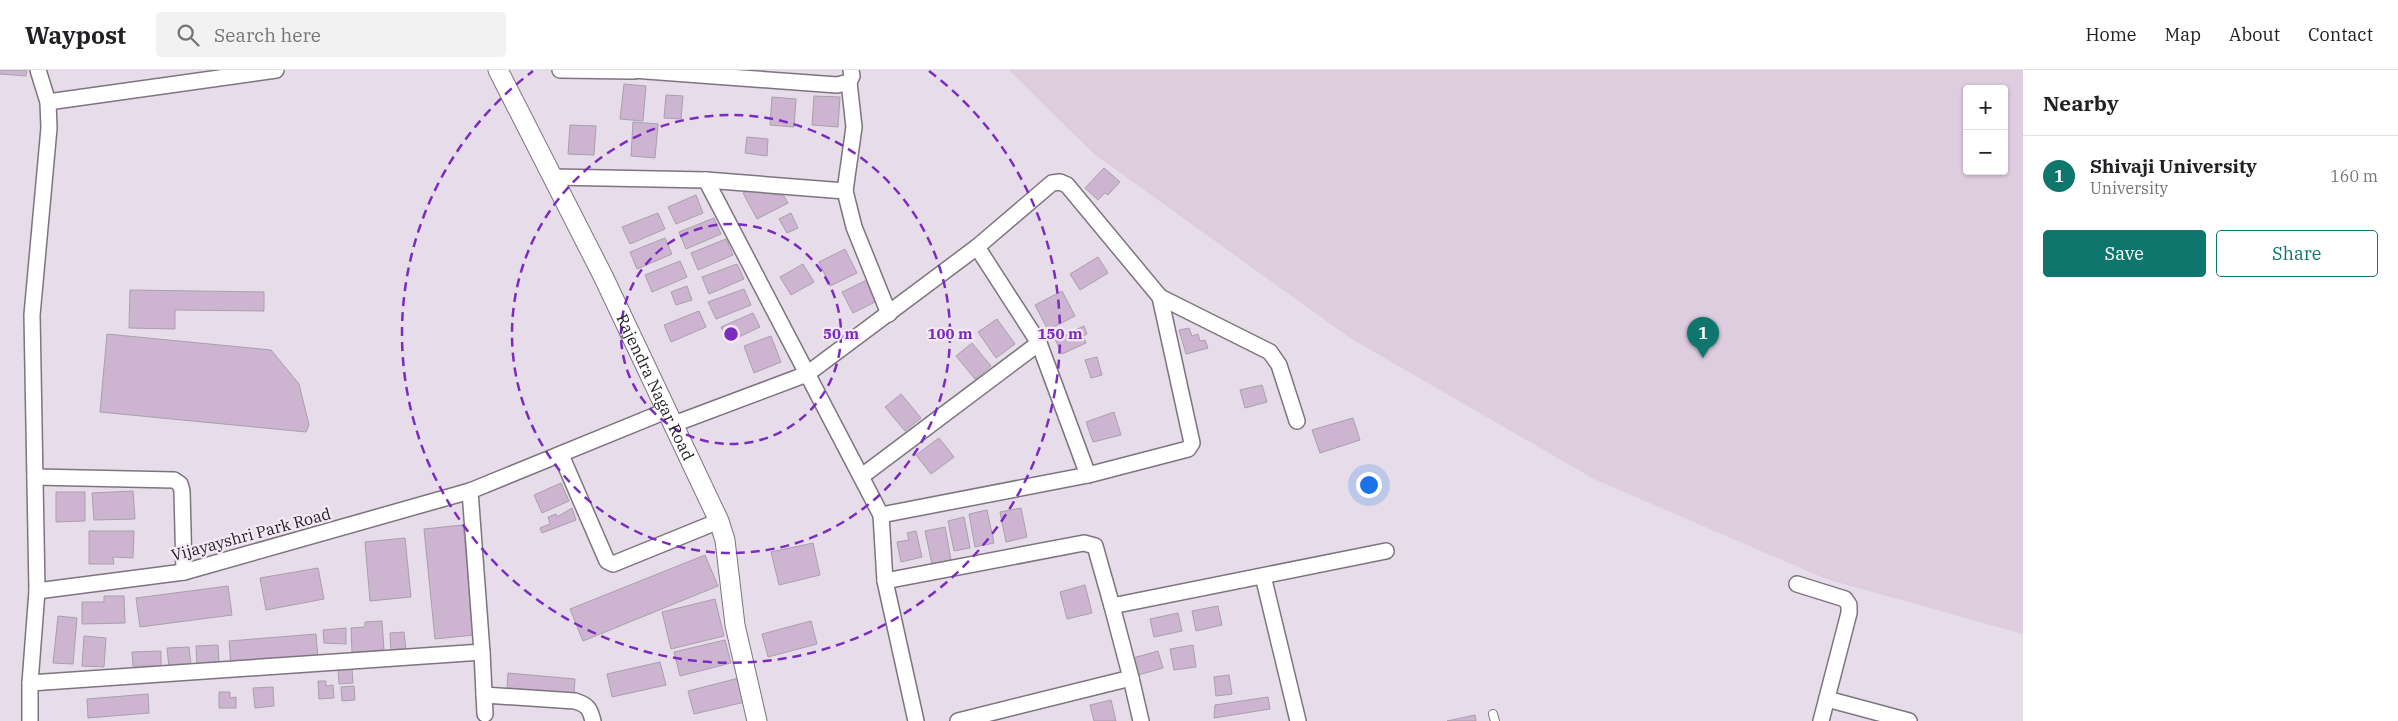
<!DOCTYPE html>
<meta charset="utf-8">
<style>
body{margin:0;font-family:"IBM Plex Serif",serif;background:#f2f2f2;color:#202124}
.controls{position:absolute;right:15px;top:15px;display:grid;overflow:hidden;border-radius:5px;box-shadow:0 1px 4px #0004}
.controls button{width:45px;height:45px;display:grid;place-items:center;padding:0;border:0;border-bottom:1px solid #e0e0e0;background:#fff;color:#202124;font:25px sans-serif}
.you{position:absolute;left:1368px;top:414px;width:18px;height:18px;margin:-12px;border:4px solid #fff;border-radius:50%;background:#1a73e8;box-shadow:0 0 0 8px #1a73e833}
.badge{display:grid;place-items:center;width:32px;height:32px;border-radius:50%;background:#0f766e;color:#fff;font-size:16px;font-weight:700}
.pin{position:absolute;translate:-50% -41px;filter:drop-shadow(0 1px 2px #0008)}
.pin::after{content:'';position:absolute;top:26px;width:18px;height:15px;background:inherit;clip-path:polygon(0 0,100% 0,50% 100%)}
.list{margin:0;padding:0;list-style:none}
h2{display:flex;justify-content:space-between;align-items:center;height:65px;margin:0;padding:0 20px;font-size:21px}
h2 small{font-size:16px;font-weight:400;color:#757577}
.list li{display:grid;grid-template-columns:32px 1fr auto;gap:15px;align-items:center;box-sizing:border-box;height:80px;padding:0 20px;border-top:1px solid #e0e0e0}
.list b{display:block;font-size:19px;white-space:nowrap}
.list p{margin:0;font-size:16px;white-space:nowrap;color:#757577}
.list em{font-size:16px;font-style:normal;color:#757577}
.actions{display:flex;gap:10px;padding:15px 20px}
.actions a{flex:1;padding:11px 0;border:1px solid #0f766e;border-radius:5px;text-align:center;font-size:18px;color:#0f766e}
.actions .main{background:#0f766e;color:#fff}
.icon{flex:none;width:28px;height:28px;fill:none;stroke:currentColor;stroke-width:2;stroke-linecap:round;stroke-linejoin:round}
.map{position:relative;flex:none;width:2023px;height:651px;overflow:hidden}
header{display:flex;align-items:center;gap:30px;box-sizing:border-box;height:70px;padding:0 25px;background:#fff;border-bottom:1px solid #e0e0e0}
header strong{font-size:24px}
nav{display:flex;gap:28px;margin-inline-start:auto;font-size:18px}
.search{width:350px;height:45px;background:#f2f2f2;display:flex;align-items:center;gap:12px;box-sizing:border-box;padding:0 18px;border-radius:5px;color:#757577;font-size:19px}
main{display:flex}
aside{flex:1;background:#fff}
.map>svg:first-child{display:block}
.built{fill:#ddcddf;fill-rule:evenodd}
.building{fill:#cdb5d1;stroke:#a99fab}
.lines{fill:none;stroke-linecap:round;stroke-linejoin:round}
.service-casing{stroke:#7e747f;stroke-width:10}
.minor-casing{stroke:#7e747f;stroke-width:18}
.tertiary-casing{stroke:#7e747f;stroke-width:21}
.service{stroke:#fff;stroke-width:8}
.minor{stroke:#fff;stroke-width:15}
.tertiary{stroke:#fff;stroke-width:19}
.ring{fill:none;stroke:#7b2cbf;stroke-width:2.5;stroke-dasharray:9 6}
.labels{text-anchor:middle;stroke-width:4.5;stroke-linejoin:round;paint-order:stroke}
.street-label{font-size:16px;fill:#201c21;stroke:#f4e9f6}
.centre{fill:#7b2cbf;stroke:#f4e9f6;stroke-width:2.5}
.ring-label{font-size:15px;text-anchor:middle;font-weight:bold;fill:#7b2cbf;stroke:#f4e9f6;stroke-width:4.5;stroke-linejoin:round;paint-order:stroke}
</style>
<header>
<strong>Waypost</strong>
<div class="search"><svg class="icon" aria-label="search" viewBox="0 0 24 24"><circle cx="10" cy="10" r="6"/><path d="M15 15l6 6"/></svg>Search here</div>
<nav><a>Home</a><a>Map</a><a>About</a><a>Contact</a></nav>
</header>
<main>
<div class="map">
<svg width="2023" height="651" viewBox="0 0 2023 651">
<rect width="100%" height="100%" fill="#e7dce9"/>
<path class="built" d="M1009,0H2023V564L1826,509L1594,409L1350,268L1094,84ZM1967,19H2004V101H1967Z"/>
<g class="building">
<path d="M0,0H27L26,6L0,4Z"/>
<path d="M624,14L646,16L643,51L620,49Z"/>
<path d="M666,25L683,26L681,49L664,48Z"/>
<path d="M814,26L840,27L838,57L812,55Z"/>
<path d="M772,27L796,29L794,57L770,55Z"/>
<path d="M633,52L658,54L655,88L631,86Z"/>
<path d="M570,55L596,56L594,85L568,84Z"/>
<path d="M747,67L768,69L767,86L745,83Z"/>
<path d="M1104,98L1120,112L1108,125L1105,123L1098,130L1085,118Z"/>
<path d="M749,120L784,126L788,133L757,149L743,123Z"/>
<path d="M696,125L703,143L676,154L668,137Z"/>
<path d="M658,143L665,159L630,174L622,157Z"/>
<path d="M791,143L798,158L787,163L779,149Z"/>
<path d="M714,148L721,164L686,179L679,162Z"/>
<path d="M665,168L672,184L637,199L630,182Z"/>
<path d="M726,169L733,185L698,200L691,183Z"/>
<path d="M845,179L857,203L830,216L819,192Z"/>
<path d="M1098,187L1108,203L1080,220L1070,204Z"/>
<path d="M680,191L687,207L652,222L645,205Z"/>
<path d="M737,194L744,209L709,224L702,207Z"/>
<path d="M803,194L814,212L791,225L780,207Z"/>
<path d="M867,210L877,231L853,243L842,222Z"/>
<path d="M687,216L692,230L676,235L671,222Z"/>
<path d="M744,219L751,235L716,249L708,232Z"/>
<path d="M130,220L264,222V241L175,240V259L129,258Z"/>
<path d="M1062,221L1075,246L1048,260L1035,235Z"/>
<path d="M699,241L706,257L671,272L664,255Z"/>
<path d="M753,243L760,257L728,272L721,257Z"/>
<path d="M997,249L1015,274L996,288L978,262Z"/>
<path d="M1084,256L1087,264L1083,266L1086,273L1062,284L1055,269Z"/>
<path d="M1189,258L1192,266L1198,264L1200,271L1205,270L1208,278L1186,284L1179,260Z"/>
<path d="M107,264L271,280L299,314L309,355L306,362L100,342Z"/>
<path d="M771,266L781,292L754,303L744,276Z"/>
<path d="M972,273L991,296L975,309L956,286Z"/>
<path d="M1097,287L1102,305L1091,308L1085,290Z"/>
<path d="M1262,315L1267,332L1245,338L1240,320Z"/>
<path d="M901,324L921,348L905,361L885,337Z"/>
<path d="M1114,342L1121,365L1093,372L1086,352Z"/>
<path d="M1353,348L1360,370L1320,383L1312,360Z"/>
<path d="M939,368L954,387L931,404L916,385Z"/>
<path d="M561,413L569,431L542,443L534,425Z"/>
<path d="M133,421L135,449L94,450L92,423Z"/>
<path d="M56,422H85V451L56,452Z"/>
<path d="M572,438L576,450L542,463L540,458L550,454L548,447L556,444L557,447Z"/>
<path d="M1021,438L1027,467L1006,472L1000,442Z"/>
<path d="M987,440L994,473L975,477L969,444Z"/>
<path d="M964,447L970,478L954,481L948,451Z"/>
<path d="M463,455L474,565L435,569L424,459Z"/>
<path d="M945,457L951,490L932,494L925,461Z"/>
<path d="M89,461H134L133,488L113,487L114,494H89Z"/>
<path d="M916,461L922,487L901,492L897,472L909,470L907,463Z"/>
<path d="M405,468L411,527L370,531L365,472Z"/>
<path d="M813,473L820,505L779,515L771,482Z"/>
<path d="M705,485L718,516L583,571L570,539Z"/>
<path d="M318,498L324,529L266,540L260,508Z"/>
<path d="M1085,515L1092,543L1067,549L1060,522Z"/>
<path d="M228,516L232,545L140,557L136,528Z"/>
<path d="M104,526H124L125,553L82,554V532H104Z"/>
<path d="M715,529L724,566L671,579L662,542Z"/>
<path d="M1218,536L1222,555L1196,561L1192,541Z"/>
<path d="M1178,543L1182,561L1154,567L1150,549Z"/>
<path d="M58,546L77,548L73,594L53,593Z"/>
<path d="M382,551L384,580L352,582L351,558L365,557V552Z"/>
<path d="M811,551L817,574L768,587L762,564Z"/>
<path d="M346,558V574L324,573L323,560Z"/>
<path d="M404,562L406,580L391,581L390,563Z"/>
<path d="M316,564L318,590L231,597L229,571Z"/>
<path d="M84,566L106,568L104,597L82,596Z"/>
<path d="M725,570L731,593L680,606L674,582Z"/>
<path d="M218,575L219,594L197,596L196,576Z"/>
<path d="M1193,575L1196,597L1174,600L1170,579Z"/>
<path d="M189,577L191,595L169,597L167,578Z"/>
<path d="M161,581V596H133L132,582Z"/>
<path d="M1158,581L1163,598L1138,605L1133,588Z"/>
<path d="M660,592L666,615L612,627L607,604Z"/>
<path d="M352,598L353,613L339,614L338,599Z"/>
<path d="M508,603L575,609L574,624L507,618Z"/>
<path d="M1229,605L1232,624L1216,626L1214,607Z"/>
<path d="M739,608L745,632L694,644L688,621Z"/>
<path d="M318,611H326V616L333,615L334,628L319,629Z"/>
<path d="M354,616L355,630L342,631L341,617Z"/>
<path d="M273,617L274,636L255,638L253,618Z"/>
<path d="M219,622H230V628L236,627V638H219Z"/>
<path d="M148,624L149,643L88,648L87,629Z"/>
<path d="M1268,627L1270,639L1214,648L1215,635Z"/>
<path d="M1111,630L1116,651H1094L1090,635Z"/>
<path d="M1475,645L1476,651H1447Z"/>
</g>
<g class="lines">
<defs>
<path id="service" d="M1493,644L1495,651"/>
<g id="minor">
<path d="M560,0L634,1"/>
<path d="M633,0L837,15L849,12"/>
<path d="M851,0L852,6L849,12L854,57L845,121L854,157L889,244"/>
<path d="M48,32L276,0"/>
<path d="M553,107L706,110L845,121"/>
<path d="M977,177L1039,273L1088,405"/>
<path d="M1160,227L1270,282L1279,295L1297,351"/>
<path d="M674,354L807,304L977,177L1052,113L1060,112L1067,115L1160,227L1192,373L1188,379L1088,405L881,445L706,110"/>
<path d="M561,385L607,491L613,494L719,451"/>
<path d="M862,406L1039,273"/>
<path d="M35,407L174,410L180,414L182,421L184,502"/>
<path d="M881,445L885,511L916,651"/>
<path d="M1263,506L1298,651"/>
<path d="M885,511L1084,473L1095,476L1112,536"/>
<path d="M1797,514L1845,529L1849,535V543L1821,651"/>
<path d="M37,521L184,502L470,421"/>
<path d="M482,582L485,644"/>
<path d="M1131,608L1141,651"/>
<path d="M30,613L482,582L470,421L666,341"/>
<path d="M484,625L575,631C588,635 590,639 593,651"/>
<path d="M1827,629L1909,651"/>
<path d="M30,651V613L37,521L32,245L49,58L48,32L38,0"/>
<path d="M958,651L1131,608L1112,536L1386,481"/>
</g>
<g id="tertiary">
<path id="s1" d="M498,0L603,206L719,451L725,470L735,555L757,651"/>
</g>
</defs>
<use href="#service" class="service-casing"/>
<use href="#minor" class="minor-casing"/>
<use href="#tertiary" class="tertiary-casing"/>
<use href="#service" class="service"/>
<use href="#minor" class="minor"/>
<use href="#tertiary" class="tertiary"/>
</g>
<g class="ring">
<circle cx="731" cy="264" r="110"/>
<circle cx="731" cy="264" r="219"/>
<path d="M929 1A329 329 0 1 1 533 1"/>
</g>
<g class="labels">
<g class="street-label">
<text dy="6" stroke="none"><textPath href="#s1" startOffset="354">Rajendra Nagar Road</textPath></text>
<text transform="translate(251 464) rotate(-15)" y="6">Vijayayshri Park Road</text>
</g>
</g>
<circle cx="731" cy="264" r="8" class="centre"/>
<g class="ring-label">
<text x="841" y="269">50 m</text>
<text x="950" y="269">100 m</text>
<text x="1060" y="269">150 m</text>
</g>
</svg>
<div class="controls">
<button>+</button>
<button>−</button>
</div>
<div class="you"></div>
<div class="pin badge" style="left:1703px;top:288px">1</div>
</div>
<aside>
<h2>Nearby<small></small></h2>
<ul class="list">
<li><span class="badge">1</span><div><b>Shivaji University</b><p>University</p></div><em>160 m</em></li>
</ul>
<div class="actions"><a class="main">Save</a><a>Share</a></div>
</aside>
</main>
